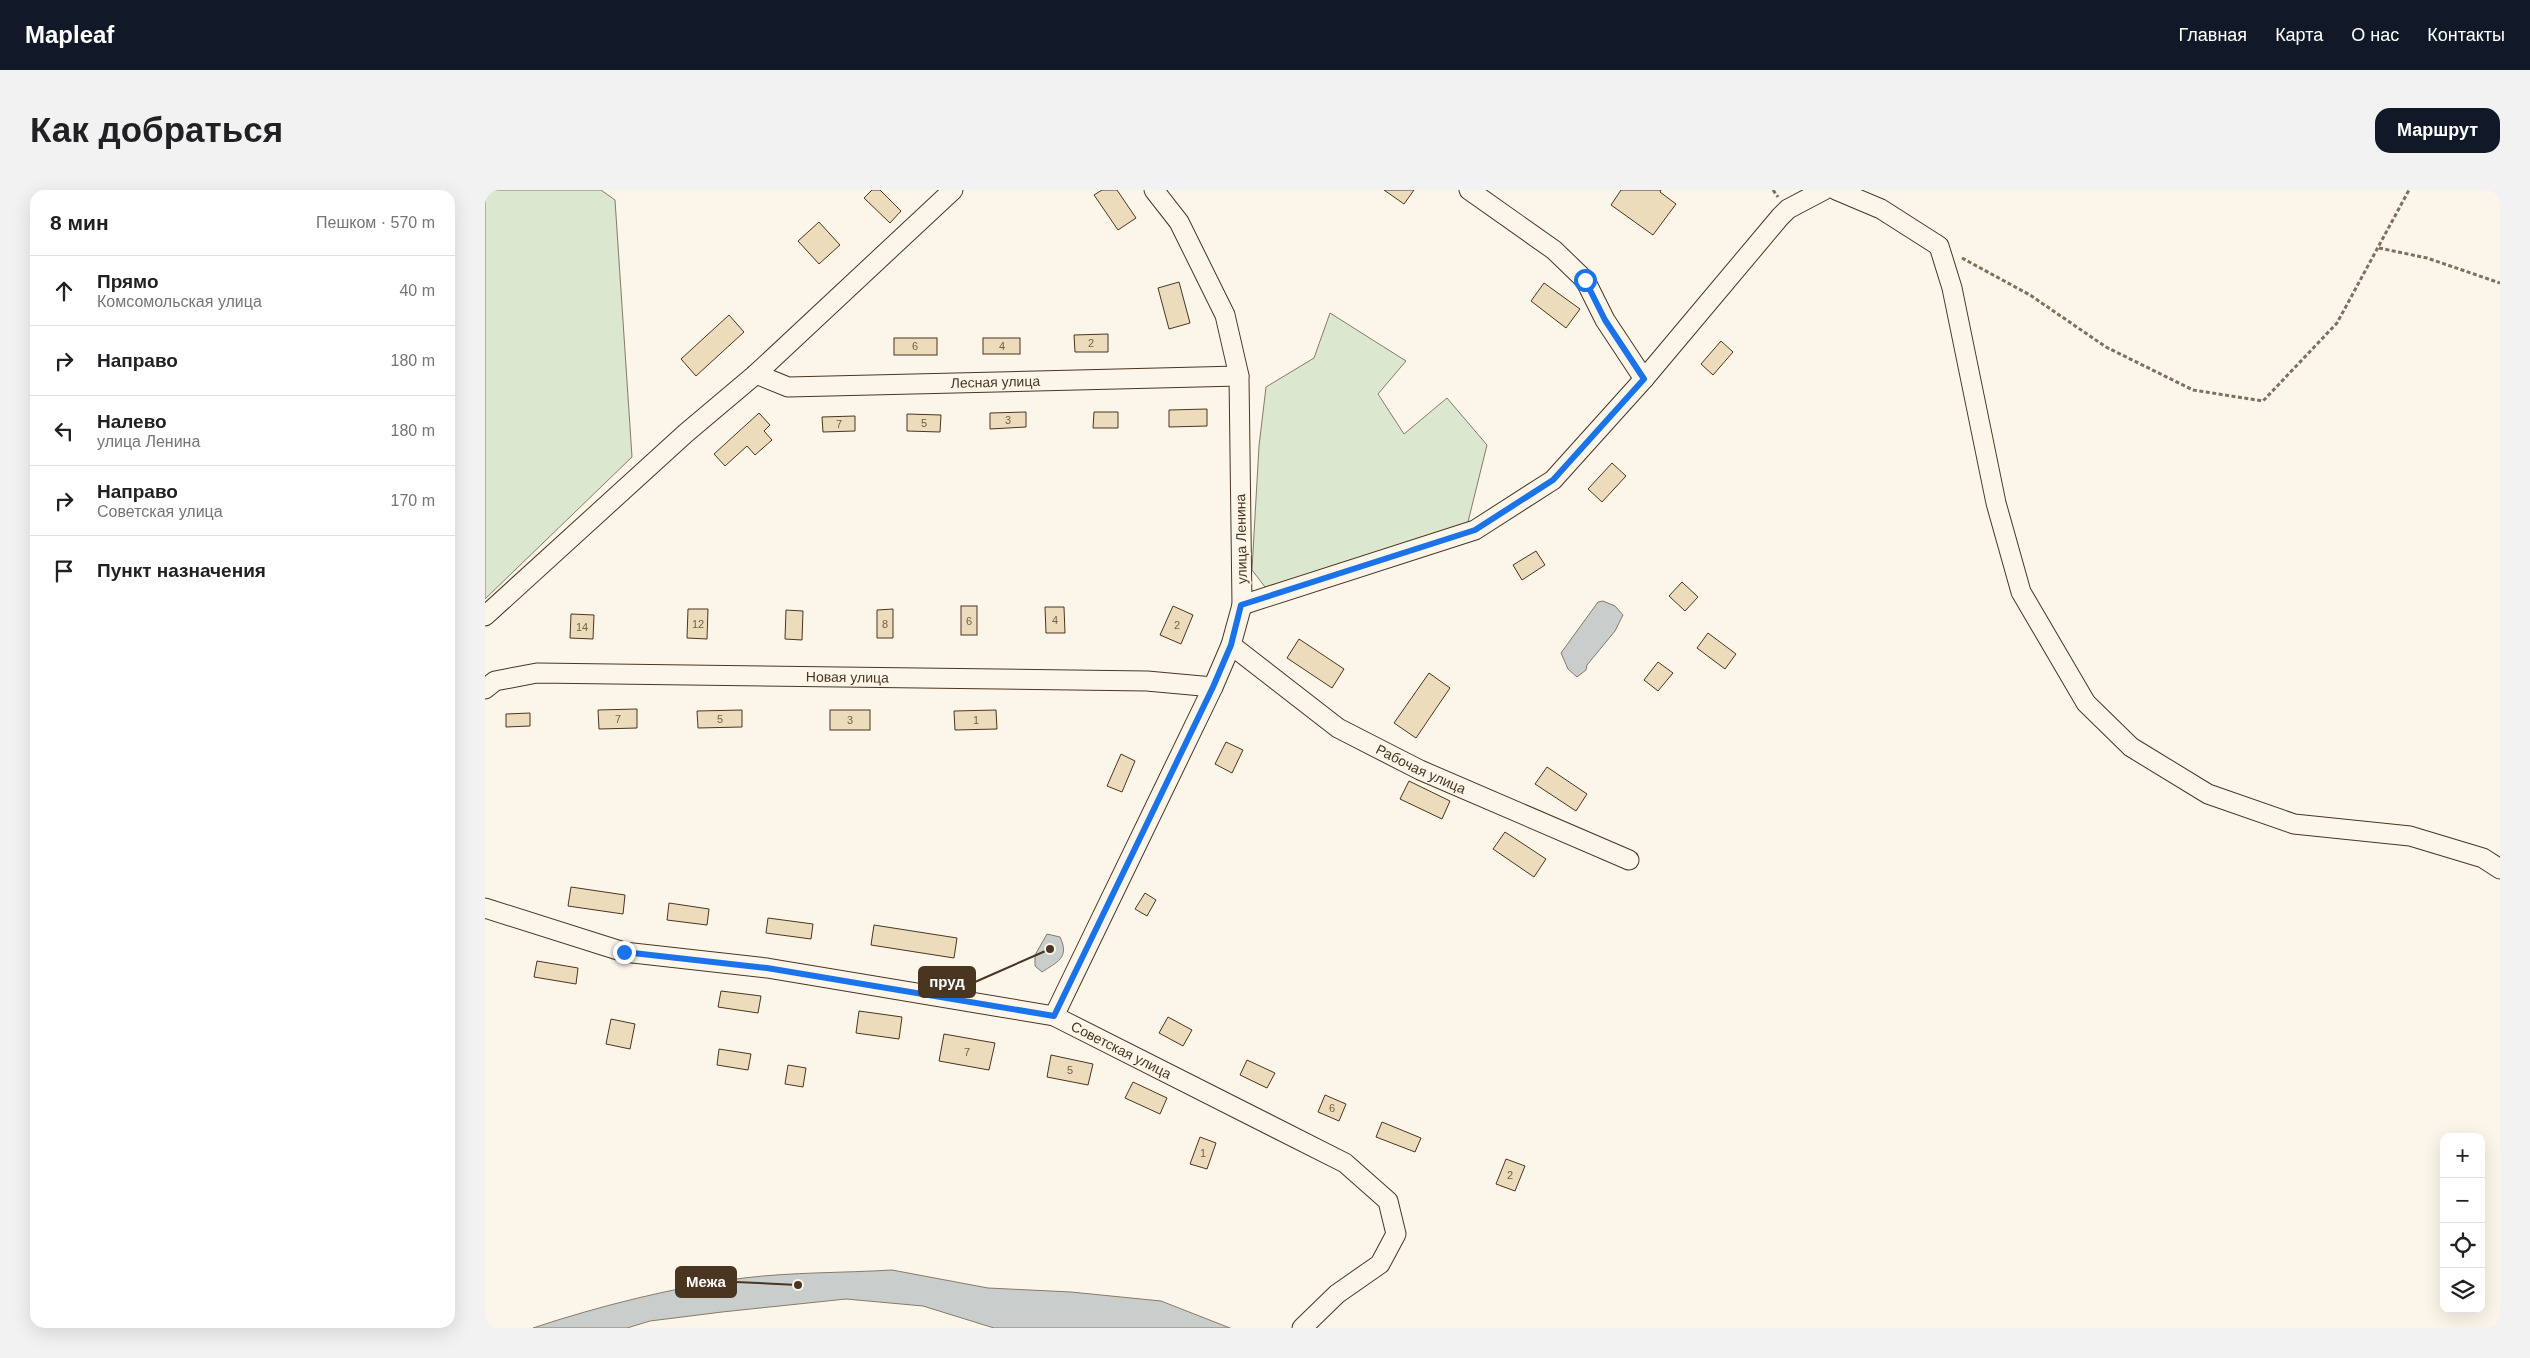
<!DOCTYPE html>
<html lang="ru">
<meta charset="utf-8">
<style>
body{margin:0;font-family:Helvetica,sans-serif;background:#f2f2f2;color:#202124}
.controls{position:absolute;right:15px;bottom:15px;display:grid;overflow:hidden;border-radius:10px;box-shadow:0 5px 20px #0002}
.controls button{width:45px;height:45px;display:grid;place-items:center;padding:0;border:0;border-bottom:1px solid #e0e0e0;background:#fff;color:#202124;font:25px sans-serif}
.stop{position:absolute;width:15px;height:15px;margin:-11px;border:4px solid #1a73e8;border-radius:50%;background:#fff}
.stop.end{background:#1a73e8;border-color:#fff;box-shadow:0 1px 5px #0008}
.list{margin:0;padding:0;list-style:none}
h2{display:flex;justify-content:space-between;align-items:center;height:65px;margin:0;padding:0 20px;font-size:21px}
h2 small{font-size:16px;font-weight:400;color:#757577}
.list li{display:grid;grid-template-columns:32px 1fr auto;gap:15px;align-items:center;box-sizing:border-box;height:70px;padding:0 20px;border-top:1px solid #e0e0e0}
.list b{display:block;font-size:19px;white-space:nowrap}
.list p{margin:0;font-size:16px;white-space:nowrap;color:#757577}
.list em{font-size:16px;font-style:normal;color:#757577}
.icon{flex:none;width:28px;height:28px;fill:none;stroke:currentColor;stroke-width:2;stroke-linecap:round;stroke-linejoin:round}
.map{position:relative;flex:none;width:2015px;height:1138px;overflow:hidden;border-radius:15px}
header{display:flex;align-items:center;gap:30px;box-sizing:border-box;height:70px;padding:0 25px;background:#111827;color:#fff}
header strong{font-size:24px}
nav{display:flex;gap:28px;margin-inline-start:auto;font-size:18px}
.intro{display:flex;align-items:center;justify-content:space-between;box-sizing:border-box;height:120px;padding:0 30px}
h1{margin:0;font-size:35px}
.button{padding:12px 22px;border-radius:15px;background:#111827;color:#fff;font-size:18px;font-weight:700}
main{display:flex;gap:30px;padding:0 30px}
aside{flex:1;background:#fff;border-radius:15px;box-shadow:0 5px 20px #0002}
.map>svg:first-child{display:block}
.green{fill:#dce7d0;stroke:#887966}
.water{fill:#c9cecd;stroke:#887966}
.building{fill:#ecdcbc;stroke:#4a3520}
.lines{fill:none;stroke-linecap:round;stroke-linejoin:round}
.minor-casing{stroke:#4a3520;stroke-width:21}
.path{stroke:#7f6f5c;stroke-width:3;stroke-dasharray:4 2.5;stroke-linecap:butt}
.minor{stroke:#fbf6e9;stroke-width:19}
.route{stroke:#1a73e8;stroke-width:6}
.labels{text-anchor:middle;stroke-width:4;stroke-linejoin:round;paint-order:stroke}
.number-label{font-size:11px;fill:#725f47}
.street-label{font-size:14px;fill:#4a3520;stroke:#fbf6e9}
.leader{fill:none;stroke:#4a3520;stroke-width:2}
.callout-dot{fill:#4a3520;stroke:#fbf6e9;stroke-width:2}
.callout{fill:#4a3520;stroke:#4a3520;stroke-width:2}
.callout-label{font-size:15px;text-anchor:middle;font-weight:bold;fill:#fff}
</style>
<header>
<strong>Mapleaf</strong>
<nav><a>Главная</a><a>Карта</a><a>О нас</a><a>Контакты</a></nav>
</header>
<div class="intro"><h1>Как добраться</h1><a class="button">Маршрут</a></div>
<main>
<aside>
<h2>8 мин<small>Пешком · 570 m</small></h2>
<ul class="list">
<li><svg class="icon" aria-label="ahead" viewBox="0 0 24 24"><path d="M12 20V5M6 11l6-6 6 6"/></svg><div><b>Прямо</b><p>Комсомольская улица</p></div><em>40 m</em></li>
<li><svg class="icon" aria-label="right" viewBox="0 0 24 24"><path d="M7 20v-9h11M14 6l5 5-5 5"/></svg><div><b>Направо</b></div><em>180 m</em></li>
<li><svg class="icon" aria-label="left" viewBox="0 0 24 24"><path d="M17 20v-9H6M10 6l-5 5 5 5"/></svg><div><b>Налево</b><p>улица Ленина</p></div><em>180 m</em></li>
<li><svg class="icon" aria-label="right" viewBox="0 0 24 24"><path d="M7 20v-9h11M14 6l5 5-5 5"/></svg><div><b>Направо</b><p>Советская улица</p></div><em>170 m</em></li>
<li><svg class="icon" aria-label="arrive" viewBox="0 0 24 24"><path d="M6 21V4h12l-3 4 3 4H6"/></svg><div><b>Пункт назначения</b></div></li>
</ul>
</aside>
<div class="map">
<svg width="2015" height="1138" viewBox="0 0 2015 1138">
<rect width="100%" height="100%" fill="#fbf6e9"/>
<g class="green">
<path d="M0,0H116L130,10L147,267L0,409Z"/>
<path d="M845,123L921,171L893,204L919,244L962,208L1002,255L982,336L780,397L767,380L774,256L781,197L829,168Z"/>
</g>
<g class="water">
<path d="M1118,411L1130,416L1138,425L1130,441L1102,475L1101,480L1092,487L1083,479L1076,463L1113,412Z"/>
<path d="M562,744L575,747C585,768 572,772 557,782L550,776V765Z"/>
<path d="M407,1080L503,1098L586,1102L676,1111L745,1138H509L438,1116L361,1109L237,1122L165,1131L142,1138H48C114,1116 190,1097 259,1088C308,1082 358,1083 407,1080Z"/>
</g>
<g class="building">
<path d="M387,0H395L416,21L405,33L379,8Z"/>
<path d="M617,0H632L651,28L633,40L609,5Z"/>
<path d="M899,0H929L919,14Z"/>
<path d="M1136,0H1176L1175,2L1191,14L1168,45L1126,15Z"/>
<path d="M334,32L355,55L334,74L313,51Z"/>
<path d="M694,92L705,133L684,139L673,98Z"/>
<path d="M1059,93L1095,119L1081,138L1046,111Z"/>
<path d="M244,125L259,142L211,186L196,169Z"/>
<path d="M623,144V162H590L589,145Z"/>
<rect x="409" y="148" width="43" height="17"/>
<rect x="498" y="148" width="37" height="16"/>
<path d="M1236,151L1248,162L1228,185L1216,174Z"/>
<path d="M722,219V236L684,237V220Z"/>
<path d="M541,222V237L505,239V223Z"/>
<path d="M609,222H633V238H608Z"/>
<path d="M274,223L285,235L279,241L287,250L270,265L262,256L240,276L229,264Z"/>
<path d="M422,224L456,225L455,242L422,241Z"/>
<path d="M370,226V241L338,242L337,227Z"/>
<path d="M1127,273L1141,286L1117,312L1103,299Z"/>
<path d="M1051,361L1060,375L1037,390L1028,375Z"/>
<path d="M1197,392L1213,407L1200,421L1184,406Z"/>
<rect x="476" y="416" width="16" height="29"/>
<path d="M688,416L708,425L696,454L675,445Z"/>
<path d="M560,417H579L580,443H561Z"/>
<path d="M203,419H223L222,449L202,448Z"/>
<path d="M408,419V448H392V420Z"/>
<path d="M301,420L318,421L317,450L300,449Z"/>
<path d="M86,424L109,425L108,449L85,448Z"/>
<path d="M1223,443L1251,464L1240,479L1212,458Z"/>
<path d="M814,449L859,479L847,498L802,468Z"/>
<path d="M1173,472L1188,483L1173,501L1159,490Z"/>
<path d="M944,483L965,498L931,548L909,533Z"/>
<path d="M152,519V538L114,539L113,520Z"/>
<path d="M257,520V537L213,538L212,521Z"/>
<rect x="345" y="520" width="40" height="20"/>
<path d="M511,520L512,539L470,540L469,521Z"/>
<path d="M45,523V536L21,537V524Z"/>
<path d="M741,552L758,560L747,583L730,574Z"/>
<path d="M636,564L650,571L637,602L622,596Z"/>
<path d="M1062,577L1102,604L1091,621L1050,594Z"/>
<path d="M924,591L965,611L957,629L915,609Z"/>
<path d="M1020,642L1061,669L1049,687L1008,659Z"/>
<path d="M86,697L140,705L138,724L83,716Z"/>
<path d="M660,703L671,710L662,726L650,719Z"/>
<path d="M184,713L224,719L222,735L182,730Z"/>
<path d="M283,728L328,734L326,749L281,743Z"/>
<path d="M389,735L472,748L469,768L386,755Z"/>
<path d="M52,771L93,778L91,794L49,787Z"/>
<path d="M236,801L276,806L273,823L233,817Z"/>
<path d="M374,821L417,827L414,849L371,843Z"/>
<path d="M683,827L707,840L698,856L674,843Z"/>
<path d="M126,829L150,834L145,859L121,854Z"/>
<path d="M459,844L510,853L504,880L454,871Z"/>
<path d="M234,859L266,864L263,880L232,875Z"/>
<path d="M566,865L608,874L603,895L562,887Z"/>
<path d="M762,870L790,883L782,898L755,885Z"/>
<path d="M303,875L321,878L318,897L300,894Z"/>
<path d="M648,892L682,908L675,924L640,908Z"/>
<path d="M840,905L861,914L854,931L833,922Z"/>
<path d="M897,932L936,948L930,962L891,947Z"/>
<path d="M715,947L731,953L722,979L705,974Z"/>
<path d="M1021,969L1040,976L1030,1001L1011,994Z"/>
</g>
<g class="lines">
<defs>
<g id="minor">
<path d="M984,0L1069,60L1100,90L1120,130L1159,189"/>
<path d="M1351,0L1396,19L1454,56L1467,98L1511,313L1536,402L1601,513L1646,557L1723,604L1809,634L1925,646L1998,668L2015,679"/>
<path id="s1" d="M271,184L303,197L754,186"/>
<path d="M757,415L990,340L1068,290L1159,189L1295,27L1303,19L1339,0"/>
<path d="M0,426L201,243L271,184L468,0"/>
<path id="s2" d="M746,455L853,538L935,580L1144,670"/>
<path id="s3" d="M0,499L10,491L52,483L662,491L728,497"/>
<path id="s4" d="M0,718L139,762L282,778L569,826L860,973L903,1011L911,1044L895,1074L852,1104L817,1138"/>
<path d="M569,826L728,497L746,455L757,415L754,186L740,125L694,32L669,0"/>
</g>
</defs>
<use href="#minor" class="minor-casing"/>
<g class="path">
<path d="M1288,0L1293,7"/>
<path d="M1894,58L1942,68L2015,93"/>
<path d="M1477,68L1545,105L1621,157L1708,200L1778,211L1852,133L1924,0"/>
</g>
<use href="#minor" class="minor"/>
</g>
<g class="lines">
<path class="route" d="M139,762L282,778L569,826L728,497L746,455L756,415L990,340L1068,290L1159,189L1120,130L1100,90"/>
</g>
<g class="labels">
<g class="number-label">
<text x="606" y="157">2</text>
<text x="430" y="160">6</text>
<text x="517" y="160">4</text>
<text x="523" y="234">3</text>
<text x="439" y="237">5</text>
<text x="354" y="238">7</text>
<text x="570" y="434">4</text>
<text x="484" y="435">6</text>
<text x="213" y="438">12</text>
<text x="400" y="438">8</text>
<text x="692" y="439">2</text>
<text x="97" y="441">14</text>
<text x="133" y="533">7</text>
<text x="235" y="533">5</text>
<text x="365" y="534">3</text>
<text x="491" y="534">1</text>
<text x="482" y="866">7</text>
<text x="585" y="884">5</text>
<text x="847" y="922">6</text>
<text x="718" y="967">1</text>
<text x="1025" y="989">2</text>
</g>
<g class="street-label">
<text dy="5" stroke="none"><textPath href="#s1" startOffset="242">Лесная улица</textPath></text>
<text transform="translate(756 349) rotate(-91)" y="5">улица Ленина</text>
<text dy="5" stroke="none"><textPath href="#s3" startOffset="366">Новая улица</textPath></text>
<text dy="5" stroke="none"><textPath href="#s2" startOffset="228">Рабочая улица</textPath></text>
<text dy="5" stroke="none"><textPath href="#s4" startOffset="656">Советская улица</textPath></text>
</g>
</g>
<path class="leader" d="M565 759L490 792M313 1095L251 1092"/>
<g class="callout-dot">
<circle cx="565" cy="759" r="5"/>
<circle cx="313" cy="1095" r="5"/>
</g>
<g class="callout">
<rect x="434" y="777" width="56" height="30" rx="5"/>
<rect x="191" y="1077" width="60" height="30" rx="5"/>
</g>
<g class="callout-label">
<text x="462" y="797">пруд</text>
<text x="221" y="1097">Межа</text>
</g>
</svg>
<div class="controls">
<button>+</button>
<button>−</button>
<button><svg class="icon" aria-label="locate" viewBox="0 0 24 24"><circle cx="12" cy="12" r="6"/><path d="M12 2v4M12 18v4M2 12h4M18 12h4"/></svg></button>
<button><svg class="icon" aria-label="layers" viewBox="0 0 24 24"><path d="M12 4l9 5-9 5-9-5zM3 14l9 5 9-5"/></svg></button>
</div>
<div class="stop" style="left:1100px;top:90px"></div>
<div class="stop end" style="left:139px;top:762px"></div>
</div>
</main>
